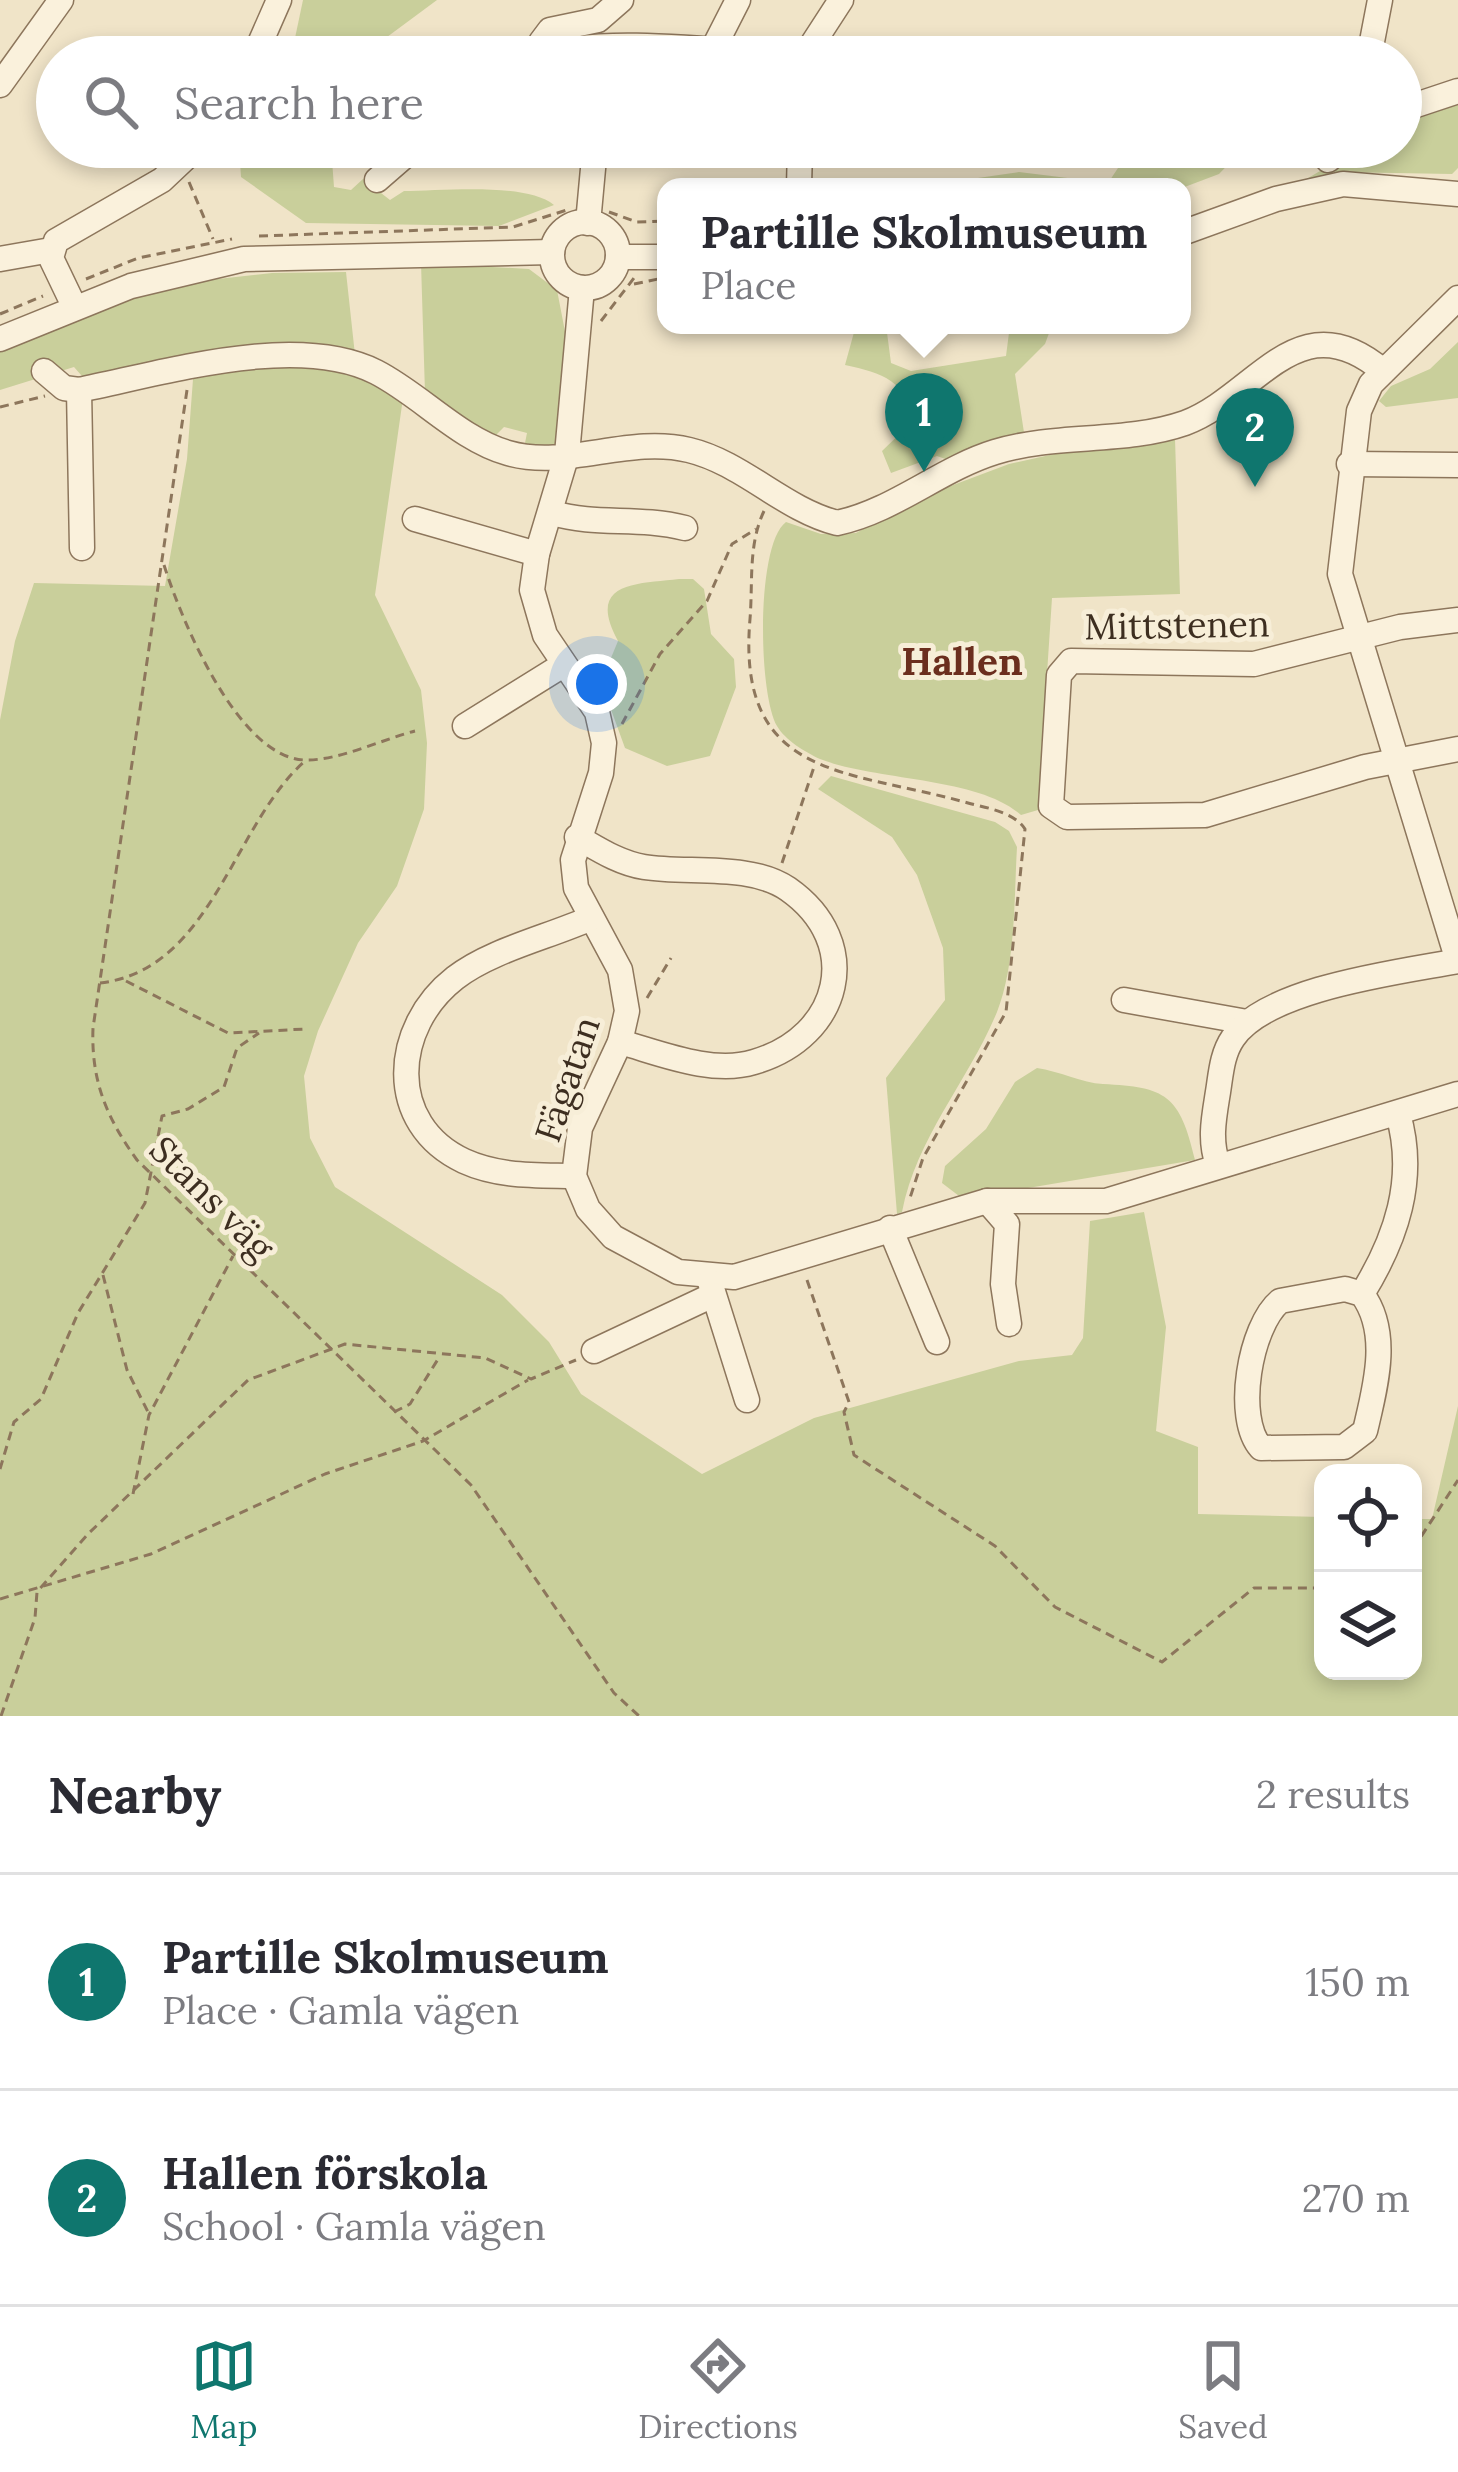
<!DOCTYPE html>
<meta charset="utf-8">
<style>
body{margin:0;font-family:Lora,serif;background:#f7f7f7;color:#2b2b33}
.controls{position:absolute;right:36px;bottom:36px;display:grid;overflow:hidden;border-radius:24px;box-shadow:0 6px 18px #0003}
.controls button{width:108px;height:108px;display:grid;place-items:center;padding:0;border:0;border-bottom:3px solid #e1e1e2;background:#fff;color:#2b2b33;font:60px sans-serif}
.you{position:absolute;left:597px;top:684px;width:42px;height:42px;margin:-30px;border:9px solid #fff;border-radius:50%;background:#1a73e8;box-shadow:0 0 0 18px #1a73e833}
.badge{display:grid;place-items:center;width:78px;height:78px;border-radius:50%;background:#0f766e;color:#fff;font-size:39px;font-weight:700}
.pin{position:absolute;translate:-50% -99px;filter:drop-shadow(0 3px 6px #0008)}
.pin::after{content:'';position:absolute;top:63px;width:42px;height:36px;background:inherit;clip-path:polygon(0 0,100% 0,50% 100%)}
.popup{position:absolute;left:657px;top:178px;width:534px;height:156px;box-sizing:border-box;display:grid;place-content:center;border-radius:24px;background:#fff;filter:drop-shadow(0 3px 9px #0005);font-size:39px;white-space:nowrap;color:#7c7c81}
.popup b{font-size:45px;color:#2b2b33}
.popup::after{content:'';position:absolute;left:50%;top:100%;margin-left:-24px;border:24px solid transparent;border-top-color:#fff}
.list{margin:0;padding:0;list-style:none}
h2{display:flex;justify-content:space-between;align-items:center;height:156px;margin:0;padding:0 48px;font-size:51px}
h2 small{font-size:39px;font-weight:400;color:#7c7c81}
.list li{display:grid;grid-template-columns:78px 1fr auto;gap:36px;align-items:center;box-sizing:border-box;height:216px;padding:0 48px;border-top:3px solid #e1e1e2}
.list b{display:block;font-size:45px;white-space:nowrap}
.list p{margin:0;font-size:39px;white-space:nowrap;color:#7c7c81}
.list em{font-size:39px;font-style:normal;color:#7c7c81}
.icon{flex:none;width:66px;height:66px;fill:none;stroke:currentColor;stroke-width:2;stroke-linecap:round;stroke-linejoin:round}
.map{position:relative;flex:none;width:1458px;height:1716px;overflow:hidden}
.search{position:absolute;background:#fff;box-shadow:0 6px 18px #0003;left:36px;right:36px;top:36px;height:132px;display:flex;align-items:center;gap:30px;box-sizing:border-box;padding:0 42px;border-radius:66px;color:#7c7c81;font-size:45px}
.sheet{height:588px;background:#fff}
nav{display:flex;justify-content:space-around;align-items:center;box-sizing:border-box;height:168px;border-top:3px solid #e1e1e2;background:#fff;font-size:33px;color:#7c7c81}
nav a{display:grid;justify-items:center;gap:6px}
nav .on{color:#0f766e}
.map>svg:first-child{display:block}
.green{fill:#c9cf9b}
.lines{fill:none;stroke-linecap:round;stroke-linejoin:round}
.minor-casing{stroke:#8d765c;stroke-width:27}
.path{stroke:#8d765c;stroke-width:3;stroke-dasharray:9 6;stroke-linecap:butt}
.minor{stroke:#faf1dc;stroke-width:24}
.labels{text-anchor:middle;stroke-width:10;stroke-linejoin:round;paint-order:stroke}
.street-label{font-size:36px;fill:#3d2e20;stroke:#f7eed8}
.neighbourhood-label{font-size:39px;font-weight:bold;fill:#6b2e1e;stroke:#f7eed8}
</style>
<div class="map">
<svg width="1458" height="1716" viewBox="0 0 1458 1716">
<rect width="100%" height="100%" fill="#f0e4c8"/>
<g class="green">
<path d="M303,0H437L360,57H291Z"/>
<path d="M1458,104V168L1452,174L1336,172L1303,181L1361,147H1401V124L1430,109Z"/>
<path d="M239,147H331L334,187L351,190L363,179L390,200L404,191C442,191 526,182 554,205L499,226L306,223L241,177Z"/>
<path d="M1213,147H1245L1219,174L1182,188L915,187L1019,172L1108,183L1122,162L1160,152L1203,161Z"/>
<path d="M421,263L529,269L557,290L567,342L556,445L524,448L527,433L504,427L490,441L425,393Z"/>
<path d="M346,272L355,355L403,398L375,595L421,690L427,743L424,809L397,886L358,943L318,1031L304,1076L310,1138L335,1187L502,1295L549,1342L581,1394L702,1474L814,1418L1019,1361L1072,1355L1083,1338L1090,1221L1144,1212L1166,1327L1156,1431L1198,1447V1514L1323,1517V1671H1413V1519H1432L1458,1406V1716H0V720L15,641L34,583L165,586L187,459L194,366L89,384L74,367L0,390V346L164,285L272,273Z"/>
<path d="M856,325H886L891,363L911,371L1006,356L1010,325H1052L1045,344L1015,374L1025,439L951,461L937,456L891,473L882,451L911,423C909,381 882,373 845,365Z"/>
<path d="M1458,342V398L1386,407L1379,401L1391,386L1430,369Z"/>
<path d="M1175,439L1180,594L1052,598L1038,810L1021,815C979,777 876,781 820,759C805,752 785,740 777,726C758,693 756,544 786,522L821,534L856,533L924,496L1009,464L1068,451Z"/>
<path d="M679,579H693L704,589L711,634L734,659L736,687L710,756L667,766L625,748L601,682L618,641C585,581 638,584 679,579Z"/>
<path d="M831,776L995,822L1009,831L1017,847C1014,898 1016,964 997,1012C968,1082 917,1136 902,1212L897,1214L886,1078L945,1000L943,948L917,875L892,837L818,789Z"/>
<path d="M1037,1068C1059,1071 1082,1083 1103,1084C1166,1087 1180,1095 1195,1160L963,1199L942,1183L945,1166L986,1129L1015,1082Z"/>
</g>
<g class="lines">
<defs>
<g id="minor">
<path d="M711,53L738,0"/>
<path d="M254,57L279,0"/>
<path d="M539,57L541,42L550,30L598,20L621,0"/>
<path d="M543,57C597,33 743,54 807,57"/>
<path d="M804,57L841,0"/>
<path d="M1369,57L1380,0"/>
<path d="M0,85L61,0"/>
<path d="M1401,110L1458,91"/>
<path d="M1328,160L1344,147"/>
<path d="M377,180L415,147"/>
<path d="M799,187L800,147"/>
<circle cx="585" cy="255" r="33"/>
<path d="M588,223L595,147"/>
<path d="M1182,233L1276,199L1343,184L1458,194"/>
<path d="M618,257H666"/>
<path d="M0,259L51,250"/>
<path d="M582,288L567,454L537,554L532,590L545,635L597,712L604,743L601,773L573,860L576,888L620,970L627,1011L620,1042L580,1128L574,1176L588,1209L613,1237L678,1272L734,1277L987,1201H1106L1458,1094"/>
<path d="M74,306L51,258L56,241L162,180L197,147"/>
<path d="M0,339L131,286L244,259L552,252"/>
<path d="M44,371L64,388L79,390C164,373 296,332 376,372C421,395 459,439 508,453C567,470 628,435 689,450C743,463 783,509 837,523C894,511 940,469 995,452C1056,433 1125,444 1185,423C1257,396 1298,299 1383,371"/>
<path d="M79,390L82,548"/>
<path d="M1349,464L1458,465"/>
<path d="M553,513C596,526 638,516 685,528"/>
<path d="M415,519L537,554"/>
<path d="M1458,620L1400,627L1254,664L1071,661L1059,675L1051,806L1067,817L1205,815L1365,767L1458,749"/>
<path d="M465,726L563,665"/>
<path d="M577,837C598,849 619,863 644,867C687,874 750,863 788,889C865,943 841,1037 754,1062C712,1075 660,1053 620,1042"/>
<path d="M1124,1000L1247,1022"/>
<path d="M1218,1165C1209,1140 1214,1117 1218,1092C1221,1073 1222,1054 1233,1038C1267,988 1400,972 1458,961L1340,574L1359,411L1371,384L1458,298"/>
<path d="M574,1176C536,1175 499,1177 464,1161C385,1124 392,1027 455,978C491,950 549,937 591,918"/>
<path d="M987,1201L1007,1224L1003,1284L1009,1324"/>
<path d="M890,1228L937,1342"/>
<path d="M710,1282L747,1400"/>
<path d="M1345,1289L1362,1294C1391,1333 1375,1388 1365,1431L1344,1447L1261,1448C1234,1418 1250,1326 1280,1301Z"/>
<path d="M1362,1294C1396,1239 1417,1179 1398,1114"/>
<path d="M594,1351L713,1295"/>
</g>
</defs>
<use href="#minor" class="minor-casing"/>
<g class="path">
<path d="M189,182L213,239"/>
<path d="M609,212L637,222L666,221"/>
<path d="M259,236L513,227L570,209"/>
<path d="M86,279L138,258L232,239"/>
<path d="M634,284L658,279"/>
<path d="M0,314L43,296"/>
<path d="M601,321L634,278"/>
<path d="M187,390L93,1028C91,1080 106,1117 137,1160L471,1485L614,1693L639,1716"/>
<path d="M0,407L45,396"/>
<path d="M764,511C748,545 753,582 750,619C736,781 849,769 968,803C987,808 1014,812 1025,829L1006,1012L923,1158L909,1201"/>
<path d="M164,565C181,619 239,761 307,760C341,760 383,739 415,731"/>
<path d="M622,724L660,654L707,601L732,544L756,529"/>
<path d="M782,863L815,764"/>
<path d="M126,981L228,1033L305,1029"/>
<path d="M100,983C212,970 233,824 305,761"/>
<path d="M647,998L671,958"/>
<path d="M103,1275L127,1370L149,1414"/>
<path d="M807,1280L849,1402L844,1412L854,1455L995,1546L1055,1607L1162,1662L1254,1588H1323"/>
<path d="M394,1412L410,1404L440,1356"/>
<path d="M0,1469L14,1422L41,1399L78,1313L145,1203L162,1116L188,1109L224,1087L237,1048L259,1033"/>
<path d="M133,1494L149,1415L233,1256"/>
<path d="M1413,1549L1458,1480"/>
<path d="M0,1599L151,1554L325,1474L423,1441L528,1380"/>
<path d="M1,1716L35,1618L37,1592L88,1534L248,1380L345,1344L485,1358L531,1379L576,1360"/>
</g>
<use href="#minor" class="minor"/>
</g>
<g class="labels">
<g class="street-label">
<text transform="translate(1177 625) rotate(-1)" y="13">Mittstenen</text>
<text transform="translate(567 1079) rotate(-71)" y="13">Fägatan</text>
<text transform="translate(212 1198) rotate(45)" y="13">Stans väg</text>
</g>
<g class="neighbourhood-label">
<text x="962" y="675">Hallen</text>
</g>
</g>
</svg>
<div class="controls">
<button><svg class="icon" aria-label="locate" viewBox="0 0 24 24"><circle cx="12" cy="12" r="6"/><path d="M12 2v4M12 18v4M2 12h4M18 12h4"/></svg></button>
<button><svg class="icon" aria-label="layers" viewBox="0 0 24 24"><path d="M12 4l9 5-9 5-9-5zM3 14l9 5 9-5"/></svg></button>
</div>
<div class="you"></div>
<div class="pin badge" style="left:924px;top:472px">1</div>
<div class="popup"><b>Partille Skolmuseum</b>Place</div>
<div class="pin badge" style="left:1255px;top:487px">2</div>
<div class="search"><svg class="icon" aria-label="search" viewBox="0 0 24 24"><circle cx="10" cy="10" r="6"/><path d="M15 15l6 6"/></svg>Search here</div>
</div>
<section class="sheet">
<h2>Nearby<small>2 results</small></h2>
<ul class="list">
<li><span class="badge">1</span><div><b>Partille Skolmuseum</b><p>Place · Gamla vägen</p></div><em>150 m</em></li>
<li><span class="badge">2</span><div><b>Hallen förskola</b><p>School · Gamla vägen</p></div><em>270 m</em></li>
</ul>
</section>
<nav>
<a class="on"><svg class="icon" aria-label="map" viewBox="0 0 24 24"><path d="M3 6l6-2 6 2 6-2v14l-6 2-6-2-6 2zM9 4v14M15 6v14"/></svg>Map</a>
<a><svg class="icon" aria-label="directions" viewBox="0 0 24 24"><path d="M12 3l9 9-9 9-9-9zM9 14v-3h6M13 9l2 2-2 2"/></svg>Directions</a>
<a><svg class="icon" aria-label="saved" viewBox="0 0 24 24"><path d="M7 4h10v16l-5-4-5 4z"/></svg>Saved</a>
</nav>
